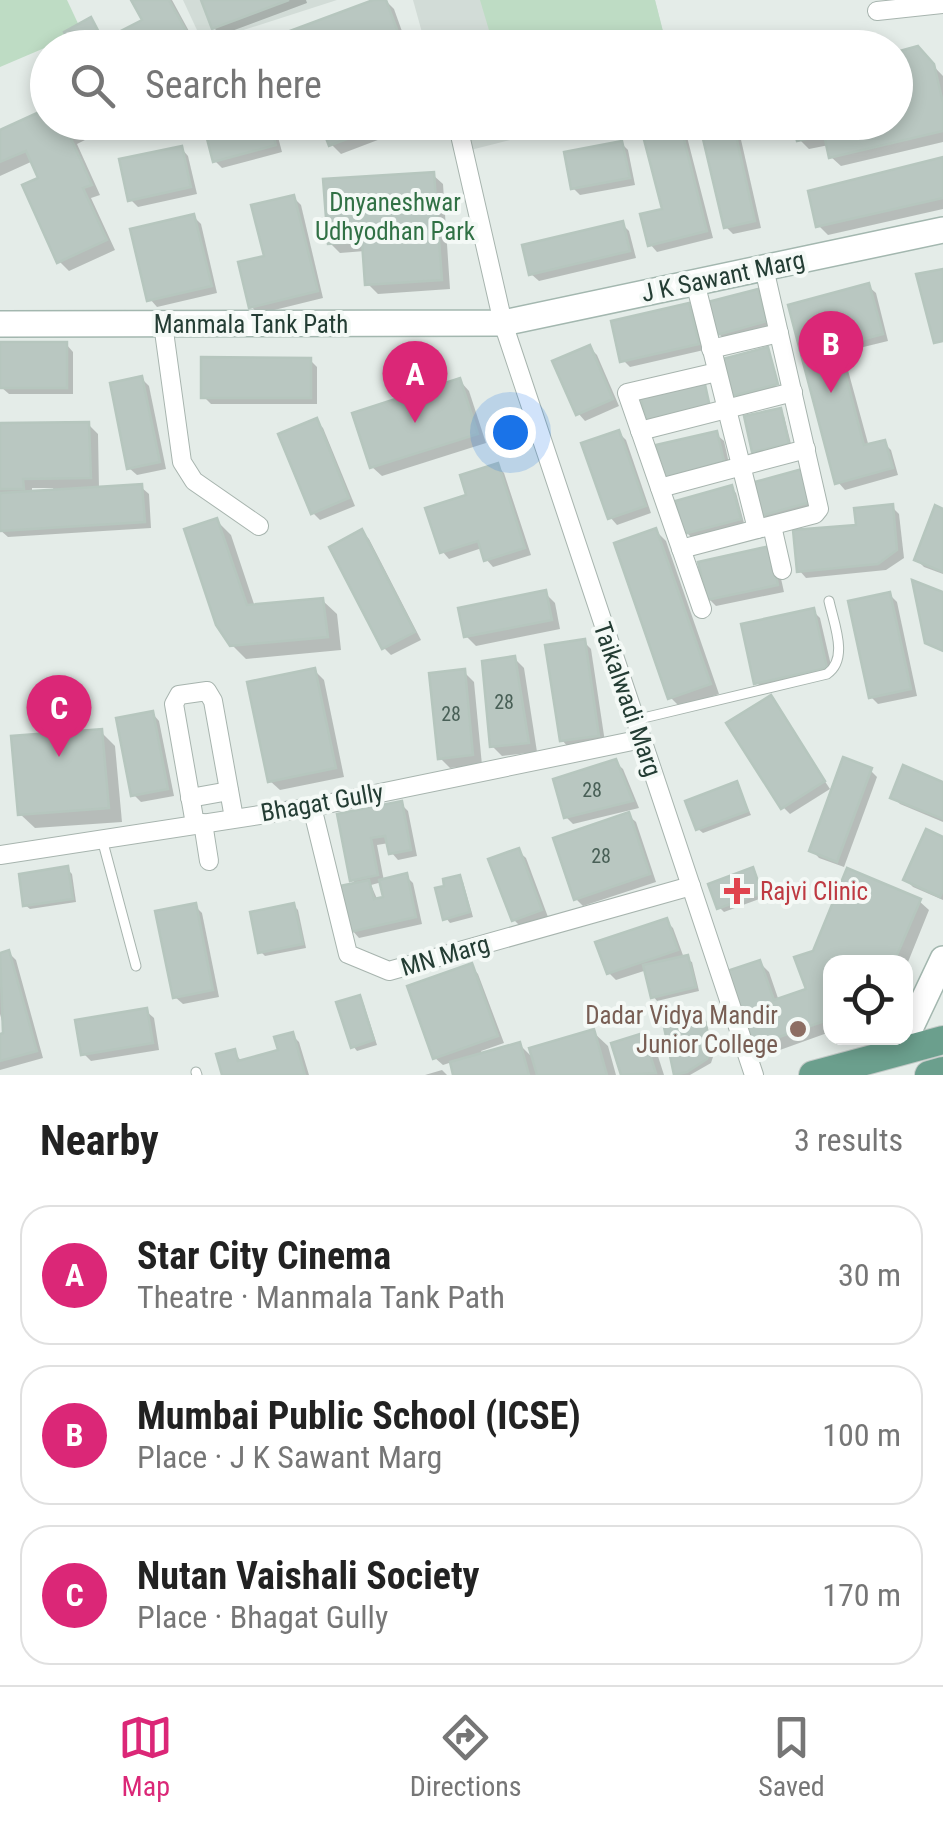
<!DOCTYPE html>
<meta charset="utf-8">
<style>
body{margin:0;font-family:"Roboto Condensed",sans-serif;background:#f6f6f6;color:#222}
.controls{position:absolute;right:30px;bottom:30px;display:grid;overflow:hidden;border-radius:20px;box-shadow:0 5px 15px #0003}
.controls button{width:90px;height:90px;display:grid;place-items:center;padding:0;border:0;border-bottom:2px solid #e0e0e0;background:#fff;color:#222;font:50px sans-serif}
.you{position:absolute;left:510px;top:432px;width:35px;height:35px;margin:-25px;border:8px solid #fff;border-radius:50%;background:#1a73e8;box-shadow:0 0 0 15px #1a73e833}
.badge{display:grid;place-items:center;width:65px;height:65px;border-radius:50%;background:#db2777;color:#fff;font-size:32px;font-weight:700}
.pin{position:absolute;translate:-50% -82px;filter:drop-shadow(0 2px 5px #0008)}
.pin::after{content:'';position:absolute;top:52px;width:35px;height:30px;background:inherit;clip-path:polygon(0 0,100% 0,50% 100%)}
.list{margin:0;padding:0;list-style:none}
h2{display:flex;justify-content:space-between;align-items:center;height:130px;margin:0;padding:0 40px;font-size:42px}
h2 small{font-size:32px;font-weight:400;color:#767676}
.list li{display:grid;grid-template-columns:65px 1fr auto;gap:30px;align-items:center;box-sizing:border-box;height:140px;margin:0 20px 20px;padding:0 20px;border:2px solid #e0e0e0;border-radius:30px}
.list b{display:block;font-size:38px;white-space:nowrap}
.list p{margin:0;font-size:32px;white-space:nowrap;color:#767676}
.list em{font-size:32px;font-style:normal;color:#767676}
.icon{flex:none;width:55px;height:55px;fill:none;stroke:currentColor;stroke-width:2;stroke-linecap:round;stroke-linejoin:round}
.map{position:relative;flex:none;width:943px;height:1075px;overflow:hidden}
.search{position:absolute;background:#fff;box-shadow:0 5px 15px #0003;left:30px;right:30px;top:30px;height:110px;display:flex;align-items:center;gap:25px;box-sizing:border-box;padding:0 35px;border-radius:55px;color:#767676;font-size:38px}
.sheet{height:610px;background:#fff}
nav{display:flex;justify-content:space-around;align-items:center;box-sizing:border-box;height:140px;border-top:2px solid #e0e0e0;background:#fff;font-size:28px;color:#767676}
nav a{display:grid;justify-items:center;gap:5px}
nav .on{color:#db2777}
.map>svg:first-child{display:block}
.built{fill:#d2dcd7}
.green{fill:#bedcc4}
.shadow{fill:#0003;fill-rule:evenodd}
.building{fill:#b9c7c1;stroke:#b6c6be;stroke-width:2.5}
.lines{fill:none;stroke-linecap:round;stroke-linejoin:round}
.lane-casing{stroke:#a7b4ae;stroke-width:11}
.street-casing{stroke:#a7b4ae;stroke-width:20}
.secondary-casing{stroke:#a3b7af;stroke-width:28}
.primary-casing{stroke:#c2c9c6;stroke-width:30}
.lane{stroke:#fff;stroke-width:9}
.street{stroke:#fff;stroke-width:18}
.secondary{stroke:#fff;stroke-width:25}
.primary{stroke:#6b9f8d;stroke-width:28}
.health-dot{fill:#e0444e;stroke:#f4f9f6;stroke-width:4}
.education-dot{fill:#8d6e63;stroke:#f4f9f6;stroke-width:4}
.labels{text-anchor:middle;stroke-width:8;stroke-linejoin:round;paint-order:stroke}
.number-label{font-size:20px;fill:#496057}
.park-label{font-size:25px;fill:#317145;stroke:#f4f9f6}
.street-label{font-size:25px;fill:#243d34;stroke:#f4f9f6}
.health-label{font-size:25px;fill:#be3a42;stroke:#f4f9f6;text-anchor:start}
.education-label{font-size:25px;fill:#785e54;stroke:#f4f9f6;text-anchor:end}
</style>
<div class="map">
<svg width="943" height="1075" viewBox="0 0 943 1075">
<rect width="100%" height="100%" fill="#e4ece8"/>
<g class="built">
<path d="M183,0H337L203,43Z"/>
<path d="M413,0H655L667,47H426Z"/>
<path d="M446,122L577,123L455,154Z"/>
</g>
<g class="green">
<path d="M0,0H67L82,32L0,67Z"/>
<path d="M480,0H655L667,47H494Z"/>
</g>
<g class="shadow">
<path d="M134,0H172L196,44L189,48H75L90,20L106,41L145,21Z"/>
<path d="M203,0H306L307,3L221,35L214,28Z"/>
<path d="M381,0H385L394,9L408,48H295Z"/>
<path d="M917,49L943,76V142L841,166L831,157L829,145L809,149L799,139L795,122H896V54Z"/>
<path d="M48,122H79L87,139L77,144L100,195L91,198L115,250L69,271L59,261L41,179L33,161L0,176V132Z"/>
<path d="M116,122H181L182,126L125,138L118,131Z"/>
<path d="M229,122H274L282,152L222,168L215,161Z"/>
<path d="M323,122H425L341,154L331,144Z"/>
<path d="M702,122H737L761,228L733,234L726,227Z"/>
<path d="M679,125L686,133L713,238L657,252L650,244L665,211Z"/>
<path d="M621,143L628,150L635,185L580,195L573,188Z"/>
<path d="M181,148L188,156L197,194L138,207L130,199Z"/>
<path d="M943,159V209L828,235L818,225Z"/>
<path d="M433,175L443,184L450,289L378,294L368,284L365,251L340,253L330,243Z"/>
<path d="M294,198L301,205L323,298L258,314L251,306L267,258Z"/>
<path d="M193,216L201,224L217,293L157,307L150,299Z"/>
<path d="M622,224L629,231L636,258L539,281L531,274Z"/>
<path d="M868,286L876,293L888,341L843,352L869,447L884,443L891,450L898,475L845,490L838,482L791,306Z"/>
<path d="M757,291L762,296L770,326L723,338L719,334Z"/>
<path d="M688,305L696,313L704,350L630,367L623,360Z"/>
<path d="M66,344L73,352V394H9L1,387Z"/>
<path d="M590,348L597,355L619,406L585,421L578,413Z"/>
<path d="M767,352L776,389L740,399L735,394Z"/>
<path d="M310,360L317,367V404H211L204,397Z"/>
<path d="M142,379L149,386L166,469L137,475L129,468Z"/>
<path d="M460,381L469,391L486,443L382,476L372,467Z"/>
<path d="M780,411L784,416L792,448L758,456L754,451Z"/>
<path d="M316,421L323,428L355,506L320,520L313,513Z"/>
<path d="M88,424L98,434L99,489L141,487L149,494L151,528L8,537L0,530V426ZM32,488H53L54,492L32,494Z"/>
<path d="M619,433L626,440L651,513L617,525L610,517Z"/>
<path d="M716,434L724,441L731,472L666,478Z"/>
<path d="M497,466L504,473L531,555L493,567L486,559L482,548L449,559L442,551L470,496Z"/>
<path d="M801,472L814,506L767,519L762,515Z"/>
<path d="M731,488L736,493L744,523L691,537L687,533Z"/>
<path d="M892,507L899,514L904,558L886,570L806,578L799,570L858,527Z"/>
<path d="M943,511V574L924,567L917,560Z"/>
<path d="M217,521L231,535L255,607L322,600L337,614L341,650L246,659L232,645Z"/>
<path d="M656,531L666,541L719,694L680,707L670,697Z"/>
<path d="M362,532L369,539L421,640L391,655L384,648Z"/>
<path d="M776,556L784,592L716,606L709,599Z"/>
<path d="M545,593L555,603L560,629L476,646L466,636Z"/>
<path d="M890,595L897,602L917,696L878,704L871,697Z"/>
<path d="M813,611L820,618L833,674L763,689L756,682Z"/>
<path d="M584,642L591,649L605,742L569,748L562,740Z"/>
<path d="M515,659L524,668L537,752L502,756L492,746Z"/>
<path d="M314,670L324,680L344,777L280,790L270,781Z"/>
<path d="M464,672L474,682L482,765L450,768L440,758Z"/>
<path d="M770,698L830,789L790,814L783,807Z"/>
<path d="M152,713L159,721L174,796L141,802L134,795Z"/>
<path d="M101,732L115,746L122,822L35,828L20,814Z"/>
<path d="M615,762L623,769L639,808L573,824L566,817Z"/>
<path d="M870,770L877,777L844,867L819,858L812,850Z"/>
<path d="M736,784L751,815L703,833L698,829Z"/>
<path d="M943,784V822L900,804L893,797Z"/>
<path d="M401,804L408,811L417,856L398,860L391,852L389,843L377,845L384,881L406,876L413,883L422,924L359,938L352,930L358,885L352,880L340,816ZM382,882L386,899L378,901L371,885Z"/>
<path d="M628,815L636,822L656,882L583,906L576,899Z"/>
<path d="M943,839V900L913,887L906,880Z"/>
<path d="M518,851L526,858L548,917L521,927L514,920Z"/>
<path d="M67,869L72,874L76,902L30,909L25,905Z"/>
<path d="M752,870L765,897L724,912L719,907Z"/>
<path d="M459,877L463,882L473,917L450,923L446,918Z"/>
<path d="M919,901L929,910L906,967V962H830V1032L766,1055L756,1045L759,962L769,972L779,1001L809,990L798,959Z"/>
<path d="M195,906L202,913L219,997L183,1004L175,997Z"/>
<path d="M294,906L298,910L306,948L265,956L261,952Z"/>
<path d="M666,921L673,928L684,958L692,962L699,991L657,1001L653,996L647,970L616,980L609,973Z"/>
<path d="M9,953L16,960L43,1058L0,1070V1036L6,1035L0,1014V955Z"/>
<path d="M471,966L478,974L504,1043L481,1051L483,1055L520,1045L535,1060L593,1032L608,1046L616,1075H456L452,1062L443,1065L435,1058Z"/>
<path d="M359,998L363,1002L377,1045L357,1051L353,1046Z"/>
<path d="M146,1011L154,1018L159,1050L91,1061L84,1054Z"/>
<path d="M702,1016L706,1020L714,1054L711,1063L690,1075H676L667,1028Z"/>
<path d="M292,1035L299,1042L309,1075H225L234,1052L242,1062L281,1052Z"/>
<path d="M642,1036L656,1050L664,1075H624L614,1044Z"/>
<path d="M442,1070L447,1075H425Z"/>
</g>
<g class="building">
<path d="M131,0H169L188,34L162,48H72L64,32L91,17L103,40L142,20Z"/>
<path d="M201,0H289L212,29Z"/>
<path d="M373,0H386L404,48H365L364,42L350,48H292L287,32Z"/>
<path d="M918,46L934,64L943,103V131L829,158L824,135L797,141L792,122H896V52Z"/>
<path d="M48,108V122H76L79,129L69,134L92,185L83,188L107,240L57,263L22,185L38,178L26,151L0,162V130Z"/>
<path d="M113,122H162L115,132Z"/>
<path d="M219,122H270L276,145L213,162L204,127Z"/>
<path d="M320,122H391L329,146Z"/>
<path d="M699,122H733L755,221L724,228Z"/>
<path d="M680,123L707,231L648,246L640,214L662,209L642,132Z"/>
<path d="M622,141L630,178L571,189L564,152Z"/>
<path d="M182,146L191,187L128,201L119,159Z"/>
<path d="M943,157V198L816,227L808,191Z"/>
<path d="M434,172L442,280L365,285L362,242L328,244L323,179Z"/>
<path d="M294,195L318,291L249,308L238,262L264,256L251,205Z"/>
<path d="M194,214L212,286L147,301L130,229Z"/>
<path d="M623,221L630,251L529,275L522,245Z"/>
<path d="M943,269V341L934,343L916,274Z"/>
<path d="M869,283L883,334L838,346L864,445L885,440L893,468L835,484L788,305Z"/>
<path d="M758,289L767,321L717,335L708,302Z"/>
<path d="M689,303L699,344L620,362L611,321Z"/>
<rect x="0" y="342" width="67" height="46"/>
<path d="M590,345L613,399L576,415L552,361Z"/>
<path d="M768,347L778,384L733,396L723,359Z"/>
<path d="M201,357L311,358V398H201Z"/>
<path d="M142,376L160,462L127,469L110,383Z"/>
<path d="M460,378L478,434L370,468L352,413Z"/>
<path d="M704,380L710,407L647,423L640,396Z"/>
<path d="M781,408L789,444L752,452L744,416Z"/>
<path d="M317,418L349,498L311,514L278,434Z"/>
<path d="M89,422L91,478L23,479L24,489H0V423Z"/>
<path d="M619,430L646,506L608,519L581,443Z"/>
<path d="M717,431L725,465L664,479L656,445Z"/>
<path d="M498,463L525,548L484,561L478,541L440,553L425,508L466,495L460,475Z"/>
<path d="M802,469L811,502L760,516L751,483Z"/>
<path d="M142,484L145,522L0,531V493Z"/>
<path d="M732,485L741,519L684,534L675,501Z"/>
<path d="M893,504L897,550L878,564L797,572L793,530L856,525L854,508Z"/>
<path d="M935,505L943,509V572L914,560Z"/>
<path d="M217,518L247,605L323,598L328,637L230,646L216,625L184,529Z"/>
<path d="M656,528L711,684L668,699L614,543Z"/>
<path d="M362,529L415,632L382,649L329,547Z"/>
<path d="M770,546L778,585L707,600L698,562Z"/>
<path d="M912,580L943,592V651L925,643Z"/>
<path d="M546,590L552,620L464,637L458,608Z"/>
<path d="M890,592L911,689L869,698L848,601Z"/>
<path d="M814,608L827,668L754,684L741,624Z"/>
<path d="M585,639L599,736L560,741L545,645Z"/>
<path d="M515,656L529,743L490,747L482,661Z"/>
<path d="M315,668L336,768L268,782L247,682Z"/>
<path d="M465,669L473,755L438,759L429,673Z"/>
<path d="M771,695L825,781L781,809L726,723Z"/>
<path d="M153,711L168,789L131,796L116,718Z"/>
<path d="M102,729L109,808L18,815L11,736Z"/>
<path d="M843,757L872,768L837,862L809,851Z"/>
<path d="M616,759L633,801L564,818L553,779Z"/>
<path d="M903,765L943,782V819L890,798Z"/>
<path d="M737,781L748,811L696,830L685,801Z"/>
<path d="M402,801L411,850L389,854L385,836L371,838L378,875L350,881L337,814Z"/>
<path d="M629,812L650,874L574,900L553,838Z"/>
<path d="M926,829L943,837V890L940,897L903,880Z"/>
<path d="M519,848L542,910L512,921L488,859Z"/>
<path d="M68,866L73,899L23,906L19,874Z"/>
<path d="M753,867L762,893L717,909L708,884Z"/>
<path d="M847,868L921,899L894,962H830V1019L754,1046L727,971L760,960L774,1000L806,989L794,957L813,951Z"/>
<path d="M407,873L416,917L350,932L340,886L369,880L374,899L383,897L379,880Z"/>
<path d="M460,875L470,912L443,920L435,888L444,886L443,879Z"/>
<path d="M196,903L213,990L173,998L155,911Z"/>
<path d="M294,903L303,944L258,953L250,912Z"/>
<path d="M667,918L678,950L607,974L595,942Z"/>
<path d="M9,950L37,1051L0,1061V1034L3,1033L0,953Z"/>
<path d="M688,955L696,987L651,998L643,965Z"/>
<path d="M472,963L498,1036L433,1059L407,986Z"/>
<path d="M360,995L374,1040L351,1048L336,1002Z"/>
<path d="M147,1008L153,1043L81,1055L75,1020Z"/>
<path d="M703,1013L711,1048L707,1059L687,1072L674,1075L664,1027Z"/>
<path d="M594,1029L607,1075H537L529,1048Z"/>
<path d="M293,1032L305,1075H222L216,1054L235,1049L238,1061L278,1050L274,1037Z"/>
<path d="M643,1033L656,1073L621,1075L611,1043Z"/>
<path d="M520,1042L529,1075H453L450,1062Z"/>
</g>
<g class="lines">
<defs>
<g id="lane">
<path d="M635,720L827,674C849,659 834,624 829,601"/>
<path d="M102,839L136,966"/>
<path d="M196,1072L197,1075"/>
</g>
<g id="street">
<path d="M877,11L943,4"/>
<path d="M457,122L503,323L754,1075"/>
<path d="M695,282L757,529"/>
<path d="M163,324L182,462L194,481L259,526"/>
<path d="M711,349L779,333"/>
<path d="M640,431L793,392"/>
<path d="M660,488L806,449"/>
<path d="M772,526L782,570"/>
<path d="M681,549L815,514L819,509L764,268"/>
<path d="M702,609L627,393L717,372"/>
<path d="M190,798L229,791"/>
<path d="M312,807L348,954L389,971L691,886"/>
<path d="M203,823L209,861"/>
<path d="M195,824L174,704L179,695L207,691L213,701L234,818"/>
<path d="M0,855L312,807L642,739"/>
</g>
<g id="secondary">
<path d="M0,324L503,323L943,230"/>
<path d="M899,1052L943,959"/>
</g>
<g id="primary">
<path d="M813,1075L943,1040"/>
<path d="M929,1075L943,1071"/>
</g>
</defs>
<use href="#lane" class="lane-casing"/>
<use href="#street" class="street-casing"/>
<use href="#secondary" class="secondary-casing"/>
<use href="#primary" class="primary-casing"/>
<use href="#lane" class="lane"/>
<use href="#street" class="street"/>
<use href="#secondary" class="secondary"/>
<use href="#primary" class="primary"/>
</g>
<path class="health-dot" d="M732 876h10v10h10v10h-10v10h-10v-10h-10v-10h10z"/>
<circle class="education-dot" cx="798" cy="1029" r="10"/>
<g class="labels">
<g class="number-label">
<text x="504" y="709">28</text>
<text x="451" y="721">28</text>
<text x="592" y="797">28</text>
<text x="601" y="863">28</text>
</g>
<g class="park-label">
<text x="395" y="211">Dnyaneshwar<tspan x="395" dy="29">Udhyodhan Park</tspan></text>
</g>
<g class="street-label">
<text transform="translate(723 276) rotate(-12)" y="9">J K Sawant Marg</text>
<text x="251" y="333">Manmala Tank Path</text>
<text transform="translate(628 699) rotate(71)" y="9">Taikalwadi Marg</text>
<text transform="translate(322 802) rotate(-10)" y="9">Bhagat Gully</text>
<text transform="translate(445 955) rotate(-16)" y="9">MN Marg</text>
</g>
<g class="health-label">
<text x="760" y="900">Rajvi Clinic</text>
</g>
<g class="education-label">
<text x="778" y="1024">Dadar Vidya Mandir<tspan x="778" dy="29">Junior College</tspan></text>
</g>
</g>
</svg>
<div class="controls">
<button><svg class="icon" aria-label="locate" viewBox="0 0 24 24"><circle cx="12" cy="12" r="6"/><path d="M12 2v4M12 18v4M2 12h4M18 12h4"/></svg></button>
</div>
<div class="you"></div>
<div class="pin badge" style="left:415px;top:423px">A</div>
<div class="pin badge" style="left:831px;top:393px">B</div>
<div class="pin badge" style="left:59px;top:757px">C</div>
<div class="search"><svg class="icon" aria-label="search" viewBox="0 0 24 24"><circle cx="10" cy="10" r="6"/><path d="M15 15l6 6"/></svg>Search here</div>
</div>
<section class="sheet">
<h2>Nearby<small>3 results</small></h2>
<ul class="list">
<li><span class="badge">A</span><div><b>Star City Cinema</b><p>Theatre · Manmala Tank Path</p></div><em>30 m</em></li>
<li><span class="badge">B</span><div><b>Mumbai Public School (ICSE)</b><p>Place · J K Sawant Marg</p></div><em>100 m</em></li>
<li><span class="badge">C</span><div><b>Nutan Vaishali Society</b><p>Place · Bhagat Gully</p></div><em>170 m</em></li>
</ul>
</section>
<nav>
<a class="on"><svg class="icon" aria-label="map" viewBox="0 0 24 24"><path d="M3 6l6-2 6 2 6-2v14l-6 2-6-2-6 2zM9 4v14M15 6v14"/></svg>Map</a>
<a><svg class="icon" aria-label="directions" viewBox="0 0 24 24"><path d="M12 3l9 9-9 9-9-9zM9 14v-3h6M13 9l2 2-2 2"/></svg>Directions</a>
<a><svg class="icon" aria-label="saved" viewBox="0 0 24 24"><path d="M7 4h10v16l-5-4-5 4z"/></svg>Saved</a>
</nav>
